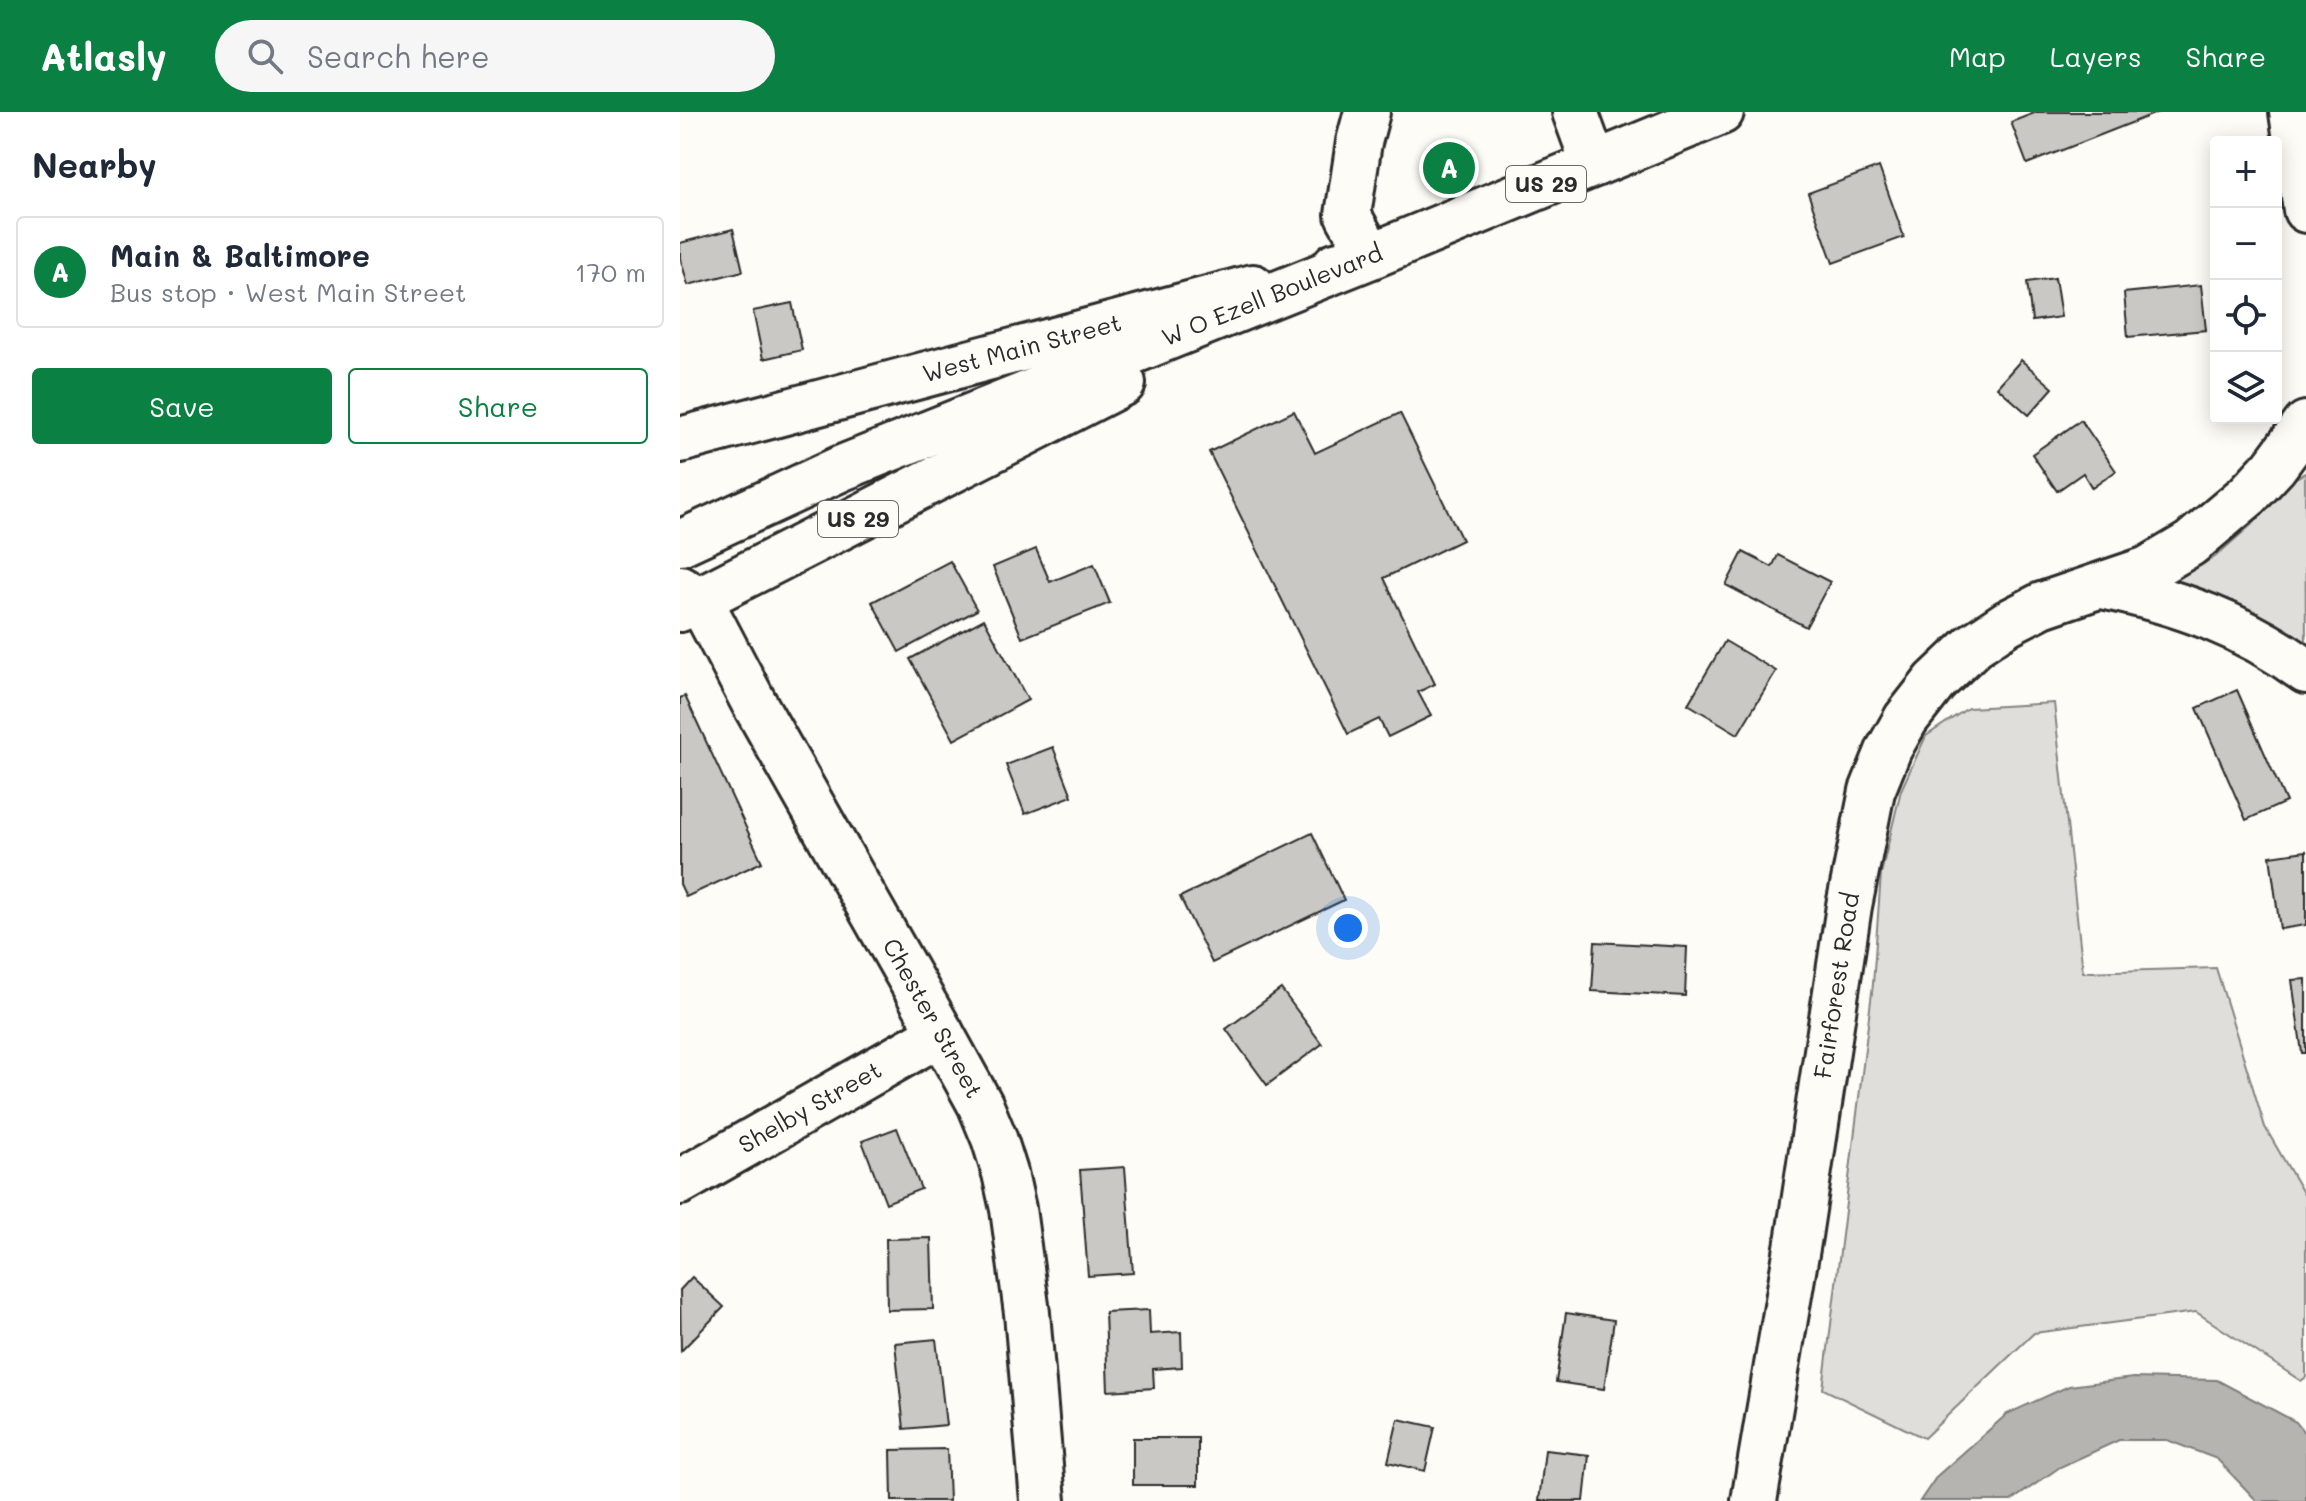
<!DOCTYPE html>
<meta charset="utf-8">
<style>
body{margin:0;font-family:Mali,sans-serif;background:#f6f6f7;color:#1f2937}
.controls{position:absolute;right:24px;top:24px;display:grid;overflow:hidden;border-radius:8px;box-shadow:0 4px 20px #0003}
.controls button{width:72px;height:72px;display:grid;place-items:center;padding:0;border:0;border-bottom:2px solid #e0e1e3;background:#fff;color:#1f2937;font:40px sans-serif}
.you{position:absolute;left:668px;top:816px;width:28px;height:28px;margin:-20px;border:6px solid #fff;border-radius:50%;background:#1a73e8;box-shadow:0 0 0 12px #1a73e833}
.badge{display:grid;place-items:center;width:52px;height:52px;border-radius:50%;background:#0b8043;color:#fff;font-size:26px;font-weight:700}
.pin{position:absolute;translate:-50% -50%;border:4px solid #fff;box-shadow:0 2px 8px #0006}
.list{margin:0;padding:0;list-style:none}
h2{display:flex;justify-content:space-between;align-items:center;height:104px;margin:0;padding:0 32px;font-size:34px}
h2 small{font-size:26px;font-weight:400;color:#747a83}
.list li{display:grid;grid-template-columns:52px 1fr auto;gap:24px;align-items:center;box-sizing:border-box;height:112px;margin:0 16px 16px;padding:0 16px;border:2px solid #e0e1e3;border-radius:8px}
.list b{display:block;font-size:30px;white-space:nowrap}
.list p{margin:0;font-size:26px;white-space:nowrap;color:#747a83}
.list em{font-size:26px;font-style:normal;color:#747a83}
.actions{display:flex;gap:16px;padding:24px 32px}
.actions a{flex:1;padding:18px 0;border:2px solid #0b8043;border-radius:8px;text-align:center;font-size:28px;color:#0b8043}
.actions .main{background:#0b8043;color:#fff}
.icon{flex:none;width:44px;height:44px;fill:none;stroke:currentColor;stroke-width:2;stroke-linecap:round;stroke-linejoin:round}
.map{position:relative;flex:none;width:1626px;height:1389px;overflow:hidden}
header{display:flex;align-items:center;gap:48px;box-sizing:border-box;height:112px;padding:0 40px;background:#0b8043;color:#fff}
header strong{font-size:38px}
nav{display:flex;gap:44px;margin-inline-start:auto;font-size:28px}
.search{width:560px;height:72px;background:#f6f6f7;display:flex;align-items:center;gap:20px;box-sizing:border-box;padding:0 28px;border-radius:44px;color:#747a83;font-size:30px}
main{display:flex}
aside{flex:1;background:#fff}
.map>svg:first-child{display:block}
.green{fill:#dfdeda;stroke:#858482;stroke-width:2}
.water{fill:#b5b4b1;stroke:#7e7d7b;stroke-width:2}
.building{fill:#c9c8c4;stroke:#2b2b2b;stroke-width:2}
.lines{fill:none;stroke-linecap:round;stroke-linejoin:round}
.minor-casing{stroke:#2b2b2b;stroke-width:50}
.major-casing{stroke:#2b2b2b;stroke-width:50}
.minor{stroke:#fdfcf7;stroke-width:44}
.major{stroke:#fdfcf7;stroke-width:44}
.labels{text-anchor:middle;stroke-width:6;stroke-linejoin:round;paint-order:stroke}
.shield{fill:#fdfcf7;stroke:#6a6a68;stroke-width:2}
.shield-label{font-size:22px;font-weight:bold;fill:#2b2b2b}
.street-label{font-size:24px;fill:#2b2b2b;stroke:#fdfcf7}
</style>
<header>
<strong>Atlasly</strong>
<div class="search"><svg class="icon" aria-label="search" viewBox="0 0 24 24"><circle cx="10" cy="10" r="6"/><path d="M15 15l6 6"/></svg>Search here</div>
<nav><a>Map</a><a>Layers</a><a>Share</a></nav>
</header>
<main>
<aside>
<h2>Nearby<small></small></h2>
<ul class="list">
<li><span class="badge">A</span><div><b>Main &amp; Baltimore</b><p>Bus stop · West Main Street</p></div><em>170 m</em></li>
</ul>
<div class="actions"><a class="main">Save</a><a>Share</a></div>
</aside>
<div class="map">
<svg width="1626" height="1389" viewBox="0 0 1626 1389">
<rect width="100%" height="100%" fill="#fdfcf7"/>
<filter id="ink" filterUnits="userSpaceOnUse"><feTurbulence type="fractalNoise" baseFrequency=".0125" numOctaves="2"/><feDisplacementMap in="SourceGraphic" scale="16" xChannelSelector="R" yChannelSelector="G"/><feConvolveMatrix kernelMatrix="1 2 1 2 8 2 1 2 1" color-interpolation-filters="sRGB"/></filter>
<g filter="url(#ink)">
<g class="green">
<path d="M1625,361L1626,536L1489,472L1535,445L1579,406L1607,371Z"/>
<path d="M1374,591L1403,860L1536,856L1585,1015L1626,1086V1265L1621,1269L1516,1200L1354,1221L1244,1326L1143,1277L1193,872L1201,762L1221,678L1246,624L1288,596Z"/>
</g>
<path class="water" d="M1453,1266L1537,1268L1616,1310L1626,1323V1389H1577L1537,1347L1487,1328H1439L1380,1355L1331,1389H1240L1257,1364L1327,1302L1389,1274Z"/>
<g class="building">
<path d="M1357,0H1479L1347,52L1331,10Z"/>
<path d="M1199,55L1224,125L1153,151L1128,81Z"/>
<path d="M53,117L63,159L8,173L0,145V131Z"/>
<path d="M1375,166L1381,205L1352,209L1347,170Z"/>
<path d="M1521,173L1526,218L1448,225L1444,181Z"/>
<path d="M112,191L122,238L83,247L73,199Z"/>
<path d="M1341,248L1373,276L1349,303L1317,275Z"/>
<path d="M614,299L635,341L720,301L782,428L704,466L755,572L738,580L751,604L708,625L699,607L668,622L529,340Z"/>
<path d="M1401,308L1436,359L1412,376L1403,361L1377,379L1352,342Z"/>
<path d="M356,437L370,470L414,452L430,491L342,526L313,455Z"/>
<path d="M1063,440L1092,455L1098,443L1150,470L1126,515L1046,473Z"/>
<path d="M270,449L297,498L219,540L192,490Z"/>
<path d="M304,507L348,588L274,628L230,547Z"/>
<path d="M1045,529L1096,559L1058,622L1008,592Z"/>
<path d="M1557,578L1606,690L1566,708L1517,596Z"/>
<path d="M5,584L82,750L6,785L0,772V586Z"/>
<path d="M373,635L392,684L345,702L326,653Z"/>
<path d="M632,721L664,788L532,851L500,785Z"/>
<path d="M1626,739V813L1600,817L1590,744Z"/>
<path d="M915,830L1007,835L1005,884L912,879Z"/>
<path d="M1626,867V941H1622L1612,868Z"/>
<path d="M601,877L642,932L587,973L546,917Z"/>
<path d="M217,1016L241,1077L206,1091L182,1029Z"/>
<path d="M445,1055L453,1161L408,1164L400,1058Z"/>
<path d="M251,1126L253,1197L207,1198L206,1127Z"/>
<path d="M12,1165L44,1195L1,1239L0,1178Z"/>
<path d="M469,1198L470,1222L501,1220L502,1255L473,1257L474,1276L428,1279L425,1200Z"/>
<path d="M886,1201L934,1208L924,1277L876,1270Z"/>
<path d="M256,1227L266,1313L224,1317L215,1231Z"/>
<path d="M718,1307L755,1315L745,1359L708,1350Z"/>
<rect x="453" y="1326" width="65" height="47"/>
<path d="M267,1337L269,1389H212L211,1338Z"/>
<path d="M865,1338L909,1343L904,1389H859Z"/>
</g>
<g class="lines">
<defs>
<g id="minor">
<path d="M895,0L914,52"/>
<path d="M1612,0L1626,98"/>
<path d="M655,153L691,144L668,103L679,30L687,0"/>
<path id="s1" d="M0,328L573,175"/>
<path d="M1422,474C1499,490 1562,512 1626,559"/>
<path id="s2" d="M0,476L20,488L74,591L261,921L300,992L314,1026L325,1061L333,1097L347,1201L363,1389"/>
<path id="s3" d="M0,1070L261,921"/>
<path id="s4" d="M1074,1389L1119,1124L1169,794L1192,679L1209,637L1226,607L1255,570L1294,533L1327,511L1362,493L1468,457L1510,432L1568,383L1594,355L1626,312"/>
</g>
<g id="major">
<path id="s5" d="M0,431L162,356L691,144L1041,0"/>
<path d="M0,497L443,271"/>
</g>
</defs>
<use href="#minor" class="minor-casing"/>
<use href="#major" class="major-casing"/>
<use href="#minor" class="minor"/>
<use href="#major" class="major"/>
</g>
</g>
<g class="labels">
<g class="shield">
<rect x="826" y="54" width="80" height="36" rx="6"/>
<rect x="138" y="389" width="80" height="36" rx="6"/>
</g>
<g class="shield-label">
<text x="866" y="80">US 29</text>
<text x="178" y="415">US 29</text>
</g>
<g class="street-label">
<text dy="8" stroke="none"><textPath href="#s5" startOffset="642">W O Ezell Boulevard</textPath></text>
<text dy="8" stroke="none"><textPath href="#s1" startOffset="354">West Main Street</textPath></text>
<text dy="8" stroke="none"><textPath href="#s4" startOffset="522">Fairforest Road</textPath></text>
<text dy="8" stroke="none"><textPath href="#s2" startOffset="502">Chester Street</textPath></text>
<text dy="8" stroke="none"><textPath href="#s3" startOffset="150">Shelby Street</textPath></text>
</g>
</g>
</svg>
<div class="controls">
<button>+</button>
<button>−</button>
<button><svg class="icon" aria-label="locate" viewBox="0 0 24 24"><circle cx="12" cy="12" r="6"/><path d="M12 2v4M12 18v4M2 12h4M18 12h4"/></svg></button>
<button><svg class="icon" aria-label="layers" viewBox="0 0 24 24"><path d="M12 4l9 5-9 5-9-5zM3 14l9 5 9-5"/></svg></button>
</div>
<div class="you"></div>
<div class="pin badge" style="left:769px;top:56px">A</div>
</div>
</main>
